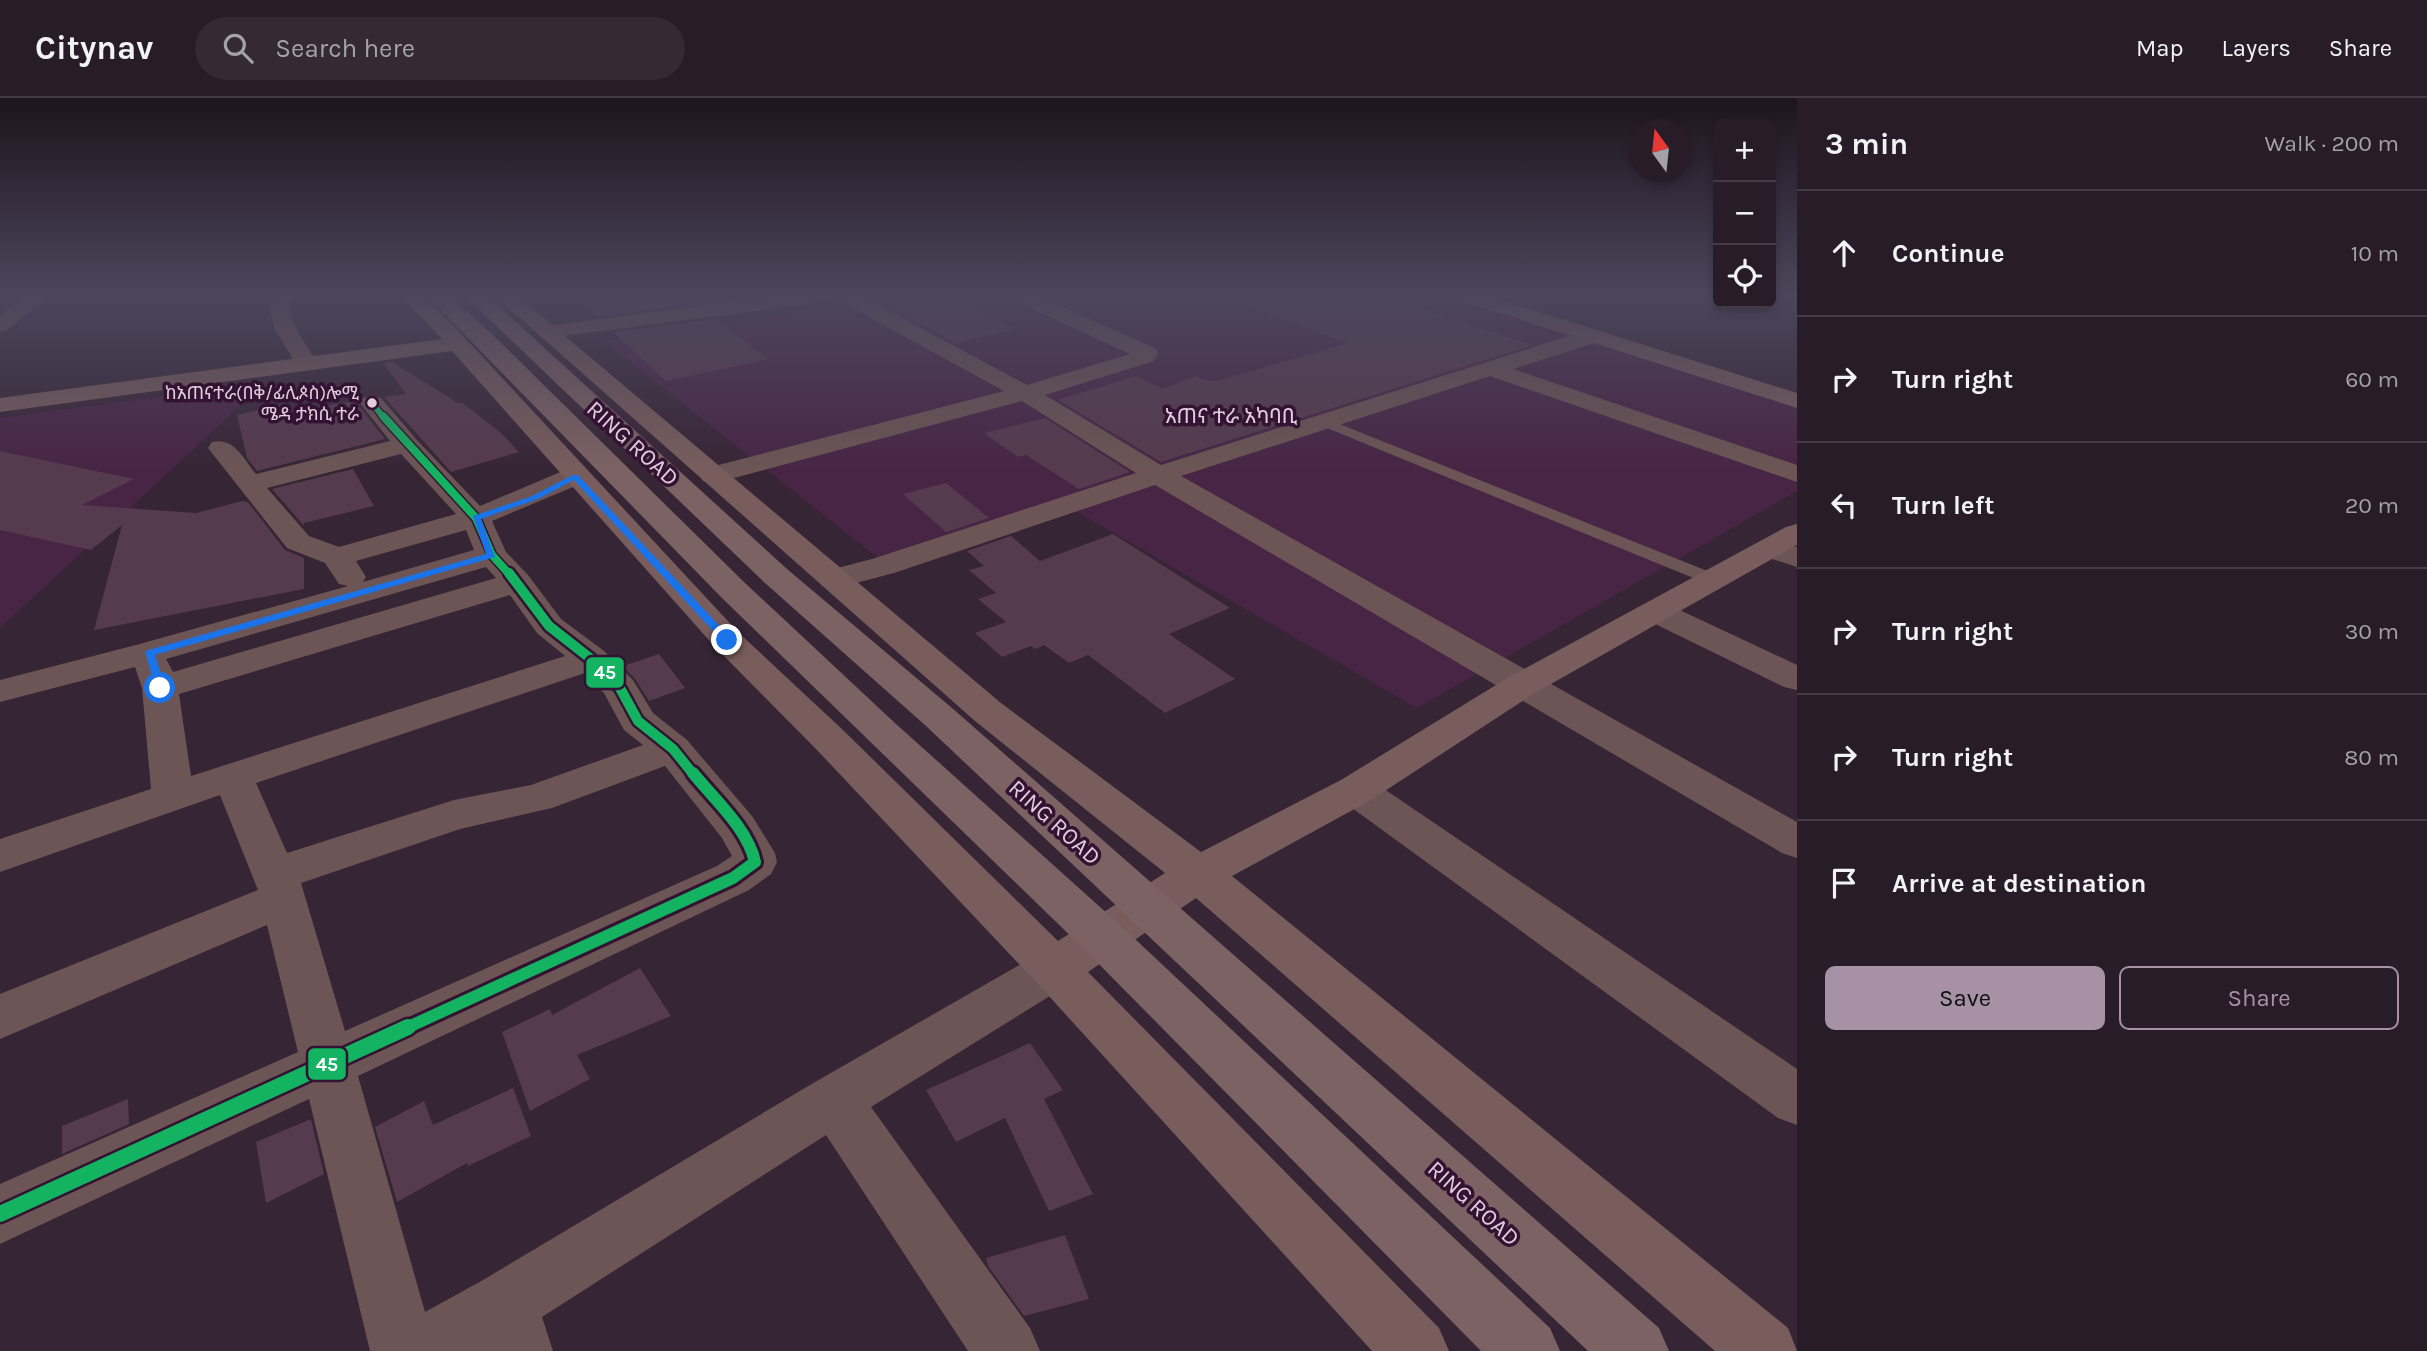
<!DOCTYPE html>
<meta charset="utf-8">
<style>
body{margin:0;font-family:Karla,"Noto Sans Ethiopic",sans-serif;background:#342934;color:#f1f3f6}
.controls{position:absolute;right:21px;top:21px;display:grid;overflow:hidden;border-radius:10px;box-shadow:0 4px 10px #0003}
.controls button{width:63px;height:63px;display:grid;place-items:center;padding:0;border:0;border-bottom:2px solid #443a45;background:#281c28;color:#f1f3f6;font:35px sans-serif}
.compass{position:absolute;left:1629px;top:21px;width:63px;height:63px;border-radius:50%;background:#281c28;box-shadow:0 4px 10px #0003;rotate:345deg}
.stop{position:absolute;width:21px;height:21px;margin:-16px;border:5px solid #1a73e8;border-radius:50%;background:#fff}
.stop.end{background:#1a73e8;border-color:#fff;box-shadow:0 2px 7px #0008}
.list{margin:0;padding:0;list-style:none}
h2{display:flex;justify-content:space-between;align-items:center;height:91px;margin:0;padding:0 28px;font-size:30px}
h2 small{font-size:23px;font-weight:400;color:#a5a1a8}
.list li{display:grid;grid-template-columns:46px 1fr auto;gap:21px;align-items:center;box-sizing:border-box;height:126px;padding:0 28px;border-top:2px solid #443a45}
.list b{display:block;font-size:26px;white-space:nowrap}
.list em{font-size:23px;font-style:normal;color:#a5a1a8}
.actions{display:flex;gap:14px;padding:21px 28px}
.actions a{flex:1;padding:16px 0;border:2px solid #a692a4;border-radius:10px;text-align:center;font-size:24px;color:#a692a4}
.actions .main{background:#a692a4;color:#111}
.icon{flex:none;width:38px;height:38px;fill:none;stroke:currentColor;stroke-width:2;stroke-linecap:round;stroke-linejoin:round}
.map{position:relative;flex:none;width:1797px;height:1253px;overflow:hidden}
header{display:flex;align-items:center;gap:42px;box-sizing:border-box;height:98px;padding:0 35px;background:#281c28;border-bottom:2px solid #443a45}
header strong{font-size:33px}
nav{display:flex;gap:38px;margin-inline-start:auto;font-size:24px}
.search{width:490px;height:63px;background:#342934;display:flex;align-items:center;gap:18px;box-sizing:border-box;padding:0 24px;border-radius:38px;color:#a5a1a8;font-size:26px}
main{display:flex}
aside{flex:1;background:#281c28}
.map>svg:first-child{display:block}
.built{fill:#482545}
.building{fill:#563a4d}
.lines{fill:none;stroke-linecap:round;stroke-linejoin:round}
.lane{fill:#6c5554;fill-rule:evenodd}
.street{fill:#6c5554;fill-rule:evenodd}
.secondary{fill:#785d5c;fill-rule:evenodd}
.highway{fill:#7c6263;fill-rule:evenodd}
.bus-1-far4-casing{stroke:#331331;stroke-width:9}
.bus-1-far3-casing{stroke:#331331;stroke-width:11}
.bus-1-far2-casing{stroke:#331331;stroke-width:15}
.bus-1-far1-casing{stroke:#331331;stroke-width:18}
.bus-1-casing{stroke:#331331;stroke-width:21}
.bus-1-far4{stroke:#13b361;stroke-width:6}
.bus-1-far3{stroke:#13b361;stroke-width:8}
.bus-1-far2{stroke:#13b361;stroke-width:10}
.bus-1-far1{stroke:#13b361;stroke-width:12}
.bus-1{stroke:#13b361;stroke-width:16}
.route{fill:#1a73e8}
.bus-dot{fill:#e2cddf;stroke:#331331;stroke-width:2.5}
.labels{text-anchor:middle;stroke-width:7;stroke-linejoin:round;paint-order:stroke}
.far-bus-label{font-size:18px;fill:#e2cddf;stroke:#331331;text-anchor:end}
.far-neighbourhood-label{font-size:21px;fill:#e2cddf;stroke:#331331}
.street-label{font-size:23px;fill:#e2cddf;stroke:#331331}
.line-badge{stroke:#331331;stroke-width:2.5}
.badge-label{font-size:19px;text-anchor:middle;font-weight:bold;fill:#fff}
</style>
<header>
<strong>Citynav</strong>
<div class="search"><svg class="icon" aria-label="search" viewBox="0 0 24 24"><circle cx="10" cy="10" r="6"/><path d="M15 15l6 6"/></svg>Search here</div>
<nav><a>Map</a><a>Layers</a><a>Share</a></nav>
</header>
<main>
<div class="map">
<svg width="1797" height="1253" viewBox="0 0 1797 1253">
<rect width="100%" height="100%" fill="#362535"/>
<g class="built">
<path d="M917,195H1441L1797,306V393L1417,610L1058,403L878,460L604,243Z"/>
<path d="M265,285L78,458L0,530V320Z"/>
</g>
<g class="building">
<path d="M1224,195H1422L1420,210L1447,219L1448,224L1454,221L1533,247L1161,364L1058,302L1136,278L1163,291L1195,278L1209,283H1217L1347,245L1223,199Z"/>
<path d="M682,196L695,206L597,219L582,206Z"/>
<path d="M951,199L1016,231L955,245L892,211Z"/>
<path d="M715,221L769,261L666,283L613,234Z"/>
<path d="M392,264L458,305H463L501,335L519,354L451,374L384,299L406,296L383,265Z"/>
<path d="M358,303V307L385,341L257,373L247,360L237,317L286,305L292,312Z"/>
<path d="M1045,320L1130,374L1079,391L1026,357L1018,359L984,335Z"/>
<path d="M0,353L134,381L82,407L196,415L242,403L248,404L285,452L304,460V491L94,532L122,427L91,452L0,432Z"/>
<path d="M353,371L374,408L304,425V428L272,391Z"/>
<path d="M946,385L989,420L946,434L903,396Z"/>
<path d="M1113,436L1230,510L1169,536L1235,581L1165,615L1088,557L1069,565L1044,547L1035,551L1031,548L1002,559L975,535L1006,524L978,501L996,495L969,472L984,468L967,453L1011,438L1040,463Z"/>
<path d="M659,556L685,590L649,603L635,581L623,568Z"/>
<path d="M640,870L671,918L577,957L590,981L530,1013L502,934L550,911L552,917Z"/>
<path d="M1030,945L1063,992L1044,1001L1093,1096L1049,1113L1005,1020L956,1044L926,992Z"/>
<path d="M513,990L531,1038L468,1068L467,1065L397,1104L375,1029L424,1003L433,1027Z"/>
<path d="M128,1001L129,1026L62,1056V1028Z"/>
<path d="M311,1021L324,1076L266,1105L256,1044Z"/>
<path d="M1065,1137L1089,1201L1024,1218L988,1168L986,1160Z"/>
</g>
<g class="lines">
<g class="lane">
<path d="M1488,195H1507L1477,205L1472,202Z"/>
<path d="M1327,321L1720,478L1723,482L1720,486H1708L1322,328V322Z"/>
</g>
<g class="street">
<path d="M30,195H53L7,232L0,234V218Z"/>
<path d="M278,195H300L289,207C292,230 307,248 319,267L316,272H300L274,230L269,206Z"/>
<path d="M796,195H856L1027,287L1130,256L1006,199L1003,195H1031L1155,250L1158,255L1154,263L1045,297L1161,367L1585,233H1601L1604,238L1601,243L1513,271L1797,367V384L1490,278L1181,378L1797,724V760L1782,755L1155,387L894,475L833,491L822,488L817,481L822,474L872,461L1136,375L1022,303L723,383L713,385L703,383L699,377L703,371L1004,293L838,202L548,240L540,239L537,234L540,229L548,228Z"/>
<path d="M372,298L381,300L416,341L480,408L565,372L575,370L585,372L589,378L585,384L492,423L506,454L528,477L561,521L604,553L633,582L653,615L687,642L752,718L775,755L777,764L771,776L749,792L358,978L425,1214L483,1182L815,984L1037,857L1054,851L1071,857L1079,871L1071,885L871,1009L1030,1230L1040,1253H968L826,1037L542,1219L553,1253H370L309,1001L0,1146V1086L298,954L267,827L0,941V896L258,792L220,697L0,774V741L151,691L142,590L135,569L0,604V582L136,547L348,488L339,486L325,465L287,450L208,350L212,344C234,339 243,360 256,376L390,343L360,305L363,300ZM401,356L456,416L339,449L309,438L267,390ZM466,432L474,452L363,484L366,479L356,463ZM486,469L496,480L173,574L166,561ZM510,497L537,535L565,558L191,678L179,596ZM585,575L604,595L624,632L643,647L531,687L454,702L287,755L256,685ZM665,668L722,740L732,758L717,768L345,933L301,785L460,731L552,710Z"/>
<path d="M1771,441L1797,449V469L1760,457L1756,450L1760,443Z"/>
<path d="M1657,504L1669,507L1797,567V592L1784,589L1645,521L1640,514L1645,507Z"/>
<path d="M1356,678L1371,682L1797,971V1027L1778,1020L1341,702L1335,692L1341,682Z"/>
</g>
<g class="secondary">
<path d="M398,195H420L453,227L739,535L844,633L1058,843L1165,775L975,623L492,195H514L1001,605L1201,754L1341,682L1509,579L1786,429L1797,426V447L1535,595L1371,702L1232,778L1788,1230L1797,1253H1715L1196,800L1088,874L1439,1230L1449,1253H1372L1037,885L816,651L715,549L452,253L0,314V300L442,241Z"/>
<path d="M1447,195H1479L1797,295V310L1450,199Z"/>
</g>
<g class="highway">
<path d="M424,195H446L492,236L745,485L896,626L1119,826L1550,1230L1560,1253H1481L1085,852L721,499Z"/>
<path d="M462,195H484L787,471L952,610L1659,1230L1669,1253H1588L926,628L765,485Z"/>
</g>
<defs>
<path id="bus-1-far4" d="M372,305L384,320"/>
<path id="bus-1-far3" d="M383,318L476,420L492,457L510,477"/>
<path id="bus-1-far2" d="M509,475L549,528L591,561L620,590L638,623L673,651L694,677"/>
<path id="bus-1-far1" d="M404,931L733,780L755,764C748,731 714,701 693,675"/>
<path id="bus-1" d="M0,1116L408,929"/>
</defs>
<use href="#bus-1-far4" class="bus-1-far4-casing"/>
<use href="#bus-1-far3" class="bus-1-far3-casing"/>
<use href="#bus-1-far2" class="bus-1-far2-casing"/>
<use href="#bus-1-far1" class="bus-1-far1-casing"/>
<use href="#bus-1" class="bus-1-casing"/>
<use href="#bus-1-far4" class="bus-1-far4"/>
<use href="#bus-1-far3" class="bus-1-far3"/>
<use href="#bus-1-far2" class="bus-1-far2"/>
<use href="#bus-1-far1" class="bus-1-far1"/>
<use href="#bus-1" class="bus-1"/>
</g>
<linearGradient id="sky" x2="0" y2="1"><stop stop-color="#1e141d"/><stop offset="0.53" stop-color="#4c465c"/><stop offset="1" stop-color="#4c465c" stop-opacity="0"/></linearGradient>
<rect width="1797" height="371" fill="url(#sky)"/>
<path class="route" d="M573,377H578L730,539V544H723L574,382L538,401L481,421L495,459L155,557L166,590L160,593L155,590L145,553L486,456L473,418L532,398Z"/>
<circle class="bus-dot" cx="372" cy="305" r="6"/>
<g class="labels">
<g class="far-bus-label">
<text x="359" y="301">ከአጠናተራ(በቅ/ፊሊጶስ)ሎሚ<tspan x="359" dy="21">ሜዳ ታክሲ ተራ</tspan></text>
</g>
<g class="far-neighbourhood-label">
<text x="1231" y="325">አጠና ተራ አካባቢ</text>
</g>
<g class="street-label">
<text transform="translate(633 345) rotate(42)" y="8">RING ROAD</text>
<text transform="translate(1055 724) rotate(42)" y="8">RING ROAD</text>
<text transform="translate(1474 1105) rotate(42)" y="8">RING ROAD</text>
</g>
</g>
<g class="line-badge">
<rect x="585" y="558" width="40" height="33" rx="7" fill="#13b361"/>
<rect x="307" y="949" width="40" height="34" rx="7" fill="#13b361"/>
</g>
<g class="badge-label">
<text x="605" y="581">45</text>
<text x="327" y="973">45</text>
</g>
</svg>
<div class="controls">
<button>+</button>
<button>−</button>
<button><svg class="icon" aria-label="locate" viewBox="0 0 24 24"><circle cx="12" cy="12" r="6"/><path d="M12 2v4M12 18v4M2 12h4M18 12h4"/></svg></button>
</div>
<svg class="compass" viewBox="-18 -18 36 36"><path d="M0-13l5 13h-10z" fill="#e53935"/><path d="M0 13l5-13h-10z" fill="#a5a1a8"/></svg>
<div class="stop" style="left:160px;top:590px"></div>
<div class="stop end" style="left:727px;top:542px"></div>
</div>
<aside>
<h2>3 min<small>Walk · 200 m</small></h2>
<ul class="list">
<li><svg class="icon" aria-label="ahead" viewBox="0 0 24 24"><path d="M12 20V5M6 11l6-6 6 6"/></svg><div><b>Continue</b></div><em>10 m</em></li>
<li><svg class="icon" aria-label="right" viewBox="0 0 24 24"><path d="M7 20v-9h11M14 6l5 5-5 5"/></svg><div><b>Turn right</b></div><em>60 m</em></li>
<li><svg class="icon" aria-label="left" viewBox="0 0 24 24"><path d="M17 20v-9H6M10 6l-5 5 5 5"/></svg><div><b>Turn left</b></div><em>20 m</em></li>
<li><svg class="icon" aria-label="right" viewBox="0 0 24 24"><path d="M7 20v-9h11M14 6l5 5-5 5"/></svg><div><b>Turn right</b></div><em>30 m</em></li>
<li><svg class="icon" aria-label="right" viewBox="0 0 24 24"><path d="M7 20v-9h11M14 6l5 5-5 5"/></svg><div><b>Turn right</b></div><em>80 m</em></li>
<li><svg class="icon" aria-label="arrive" viewBox="0 0 24 24"><path d="M6 21V4h12l-3 4 3 4H6"/></svg><div><b>Arrive at destination</b></div></li>
</ul>
<div class="actions"><a class="main">Save</a><a>Share</a></div>
</aside>
</main>
